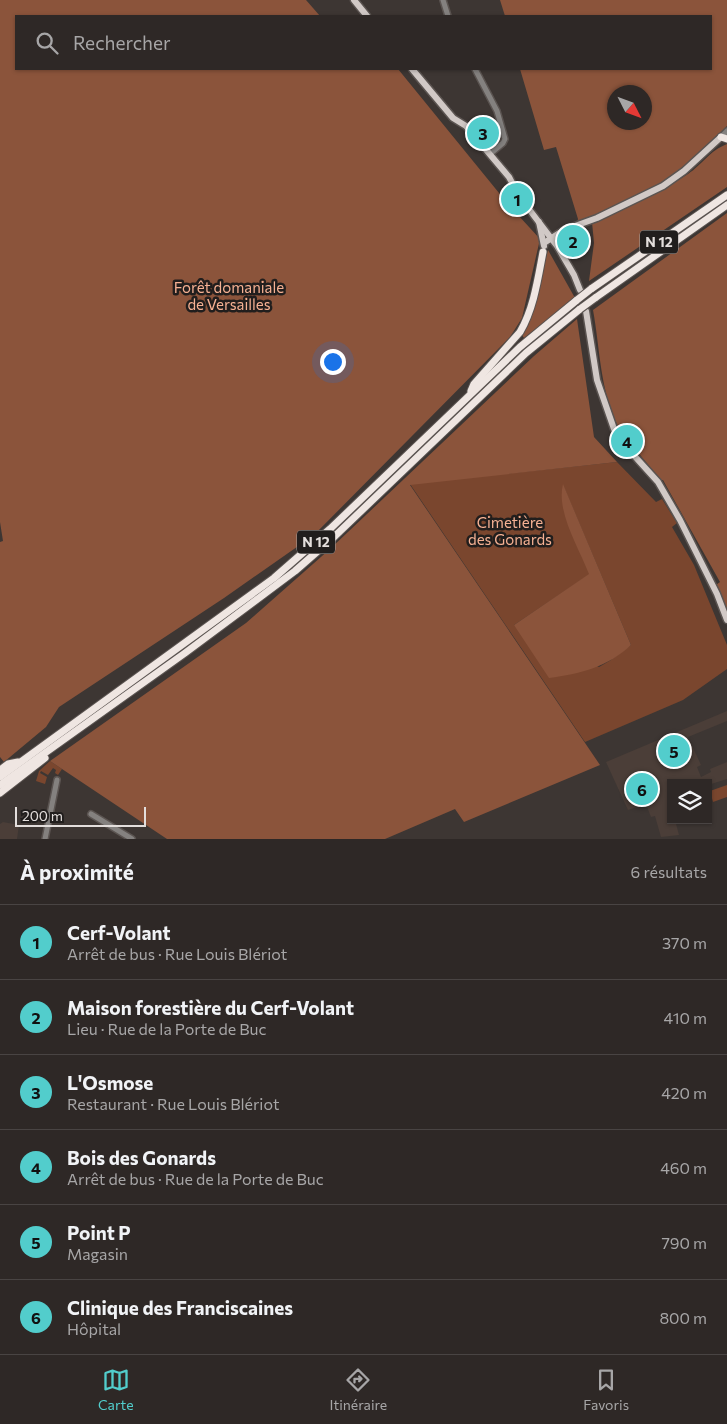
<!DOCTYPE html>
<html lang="fr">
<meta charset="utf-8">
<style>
body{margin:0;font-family:Commissioner,sans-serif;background:#3a3432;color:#f1f3f6}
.controls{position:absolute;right:15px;bottom:15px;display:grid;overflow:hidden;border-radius:0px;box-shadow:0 1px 4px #0004}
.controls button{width:45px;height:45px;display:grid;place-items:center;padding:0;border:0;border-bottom:1px solid #494443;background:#2e2826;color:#f1f3f6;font:25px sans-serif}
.compass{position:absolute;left:607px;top:85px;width:45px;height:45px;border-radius:50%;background:#2e2826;box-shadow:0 1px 4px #0004;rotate:132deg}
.scale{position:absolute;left:15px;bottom:12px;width:131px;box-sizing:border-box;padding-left:5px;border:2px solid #e3dedc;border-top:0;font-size:14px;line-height:18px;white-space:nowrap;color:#e3dedc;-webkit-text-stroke:4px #211e1d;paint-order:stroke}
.you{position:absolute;left:332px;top:361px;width:18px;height:18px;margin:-12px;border:4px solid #fff;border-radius:50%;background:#1a73e8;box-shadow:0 0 0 8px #1a73e833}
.badge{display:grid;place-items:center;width:32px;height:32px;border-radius:50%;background:#52cdcc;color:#111;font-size:16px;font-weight:700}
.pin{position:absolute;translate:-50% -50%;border:2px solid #fff;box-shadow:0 1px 5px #0006}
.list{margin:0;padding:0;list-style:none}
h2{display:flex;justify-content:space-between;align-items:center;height:65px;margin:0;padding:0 20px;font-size:21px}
h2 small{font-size:16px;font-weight:400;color:#a7a6a7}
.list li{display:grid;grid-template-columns:32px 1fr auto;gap:15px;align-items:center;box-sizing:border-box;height:75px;padding:0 20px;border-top:1px solid #494443}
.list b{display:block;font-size:19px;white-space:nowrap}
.list p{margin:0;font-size:16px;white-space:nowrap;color:#a7a6a7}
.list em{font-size:16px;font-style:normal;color:#a7a6a7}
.icon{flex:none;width:28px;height:28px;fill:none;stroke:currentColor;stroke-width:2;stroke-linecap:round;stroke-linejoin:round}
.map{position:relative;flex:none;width:727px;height:839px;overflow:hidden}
.search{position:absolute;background:#2e2826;box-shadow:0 1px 4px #0004;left:15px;right:15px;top:15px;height:55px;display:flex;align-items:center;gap:12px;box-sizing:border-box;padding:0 18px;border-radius:0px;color:#a7a6a7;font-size:19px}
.sheet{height:515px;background:#2e2826}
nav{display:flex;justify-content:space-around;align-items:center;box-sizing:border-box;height:70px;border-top:1px solid #494443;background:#2e2826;font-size:14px;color:#a7a6a7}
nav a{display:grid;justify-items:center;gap:2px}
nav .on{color:#52cdcc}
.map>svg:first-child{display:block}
.built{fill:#4b3e38}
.green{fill:#7a462e;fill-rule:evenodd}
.forest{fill:#8b543b;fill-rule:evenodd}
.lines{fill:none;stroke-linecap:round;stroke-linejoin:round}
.minor-casing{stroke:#5b5451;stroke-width:8}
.major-casing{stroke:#5b5451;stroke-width:9}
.highway-casing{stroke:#5b5451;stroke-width:9}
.minor{stroke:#84817f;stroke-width:5}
.major{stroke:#d1c9c6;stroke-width:6}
.highway{stroke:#efe6e2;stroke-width:7}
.highway-bridge-casing{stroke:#5b5451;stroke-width:9;stroke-linecap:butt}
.highway-bridge{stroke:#efe6e2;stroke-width:7}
.labels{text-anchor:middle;stroke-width:5;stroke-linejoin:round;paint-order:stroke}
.shield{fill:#211e1d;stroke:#a9a4a3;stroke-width:1}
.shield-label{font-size:14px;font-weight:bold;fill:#e3dedc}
.park-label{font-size:15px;fill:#f6b193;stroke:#211e1d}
</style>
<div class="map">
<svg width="727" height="839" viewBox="0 0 727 839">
<rect width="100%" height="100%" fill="#3d3633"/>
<g class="built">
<path d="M727,711V721L688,737L701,765L697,767L701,777L711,772L710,769L727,762V779L708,785V783H671V798L668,799L671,807V820H675L679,835L661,837L655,816L651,817L646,804L628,810L606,762Z"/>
<path d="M3,822L19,825L17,839H0V824Z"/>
</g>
<g class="green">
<path d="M617,462L656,502L662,499L677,523L672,527L694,565L727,645V669L683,700L585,742L410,484ZM563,485L631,645L611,660L599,667L514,625L590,574Z"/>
<path d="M50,761L62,769L58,775L55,773L56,770L53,768L48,775L41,771L40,773L47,777L45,784L36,781L39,771Z"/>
<path d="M727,785V797L713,802L710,791Z"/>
</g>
<g class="forest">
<path d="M0,0H306L320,16H16V69H398L508,204L540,239L522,318L510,337L314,535L224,598L59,707L46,727L4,762L0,757V542L3,541L0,522Z"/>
<path d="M500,0H727V126C710,142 694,159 676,173C650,193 608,212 577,223L578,219L556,147L544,150L520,69H711V16H505ZM614,92H644V122H614Z"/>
<path d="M727,144V187L589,281L594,243L592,222C624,207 658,194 688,174C703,164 709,151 727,144Z"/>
<path d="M727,213V612L716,585L720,582L663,480H661L635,449L639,445L635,439L629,442C626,437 621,432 618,426C600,391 600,348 593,310Z"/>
<path d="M548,250L575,298L524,338L522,335L528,326Z"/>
<path d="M577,319L594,437L617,462L410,485L600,765L464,822L455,809L385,839H167L50,761L246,623L330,549L534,356Z"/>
<path d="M563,484L631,645C608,667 580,674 549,678L514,625L589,574C579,548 556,512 563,484Z"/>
</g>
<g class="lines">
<defs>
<g id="minor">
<path d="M443,0L448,16"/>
<path d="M475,69L497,111L505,139L503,143L490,154"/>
<path d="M721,137L727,131"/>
<path d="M91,814L132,839"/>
<path d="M45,839L57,780"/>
</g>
<g id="major">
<path d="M354,0L367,16"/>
<path d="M412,69L453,118L466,126L509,177L519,196L557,246L574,275L580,290"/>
<path d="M539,222L544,246"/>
<path d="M544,243L564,230L597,218L663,186L684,171L721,137"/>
<path d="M586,311L597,380L614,429L629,450L658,482L680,520L717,594L727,620"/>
</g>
<g id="highway">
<path d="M721,137L727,139"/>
<path d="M591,289L727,195"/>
<path d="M595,298L727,205"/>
<path d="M471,391L474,384L520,332C534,308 538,278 543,252"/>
<path d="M0,770L8,764L18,762"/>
<path d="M0,777L274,578L330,529L520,347L577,300"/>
<path d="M0,785L185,653L295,571L335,536L526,353L580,309"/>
<path d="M0,793L45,758"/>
</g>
</defs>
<use href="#minor" class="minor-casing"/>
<use href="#major" class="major-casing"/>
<use href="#highway" class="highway-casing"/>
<use href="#minor" class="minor"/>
<use href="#major" class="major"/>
<use href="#highway" class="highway"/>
<defs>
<g id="highway-bridge">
<path d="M577,300L591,289"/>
<path d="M580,309L595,298"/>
</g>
</defs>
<use href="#highway-bridge" class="highway-bridge-casing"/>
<use href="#highway-bridge" class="highway-bridge"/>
</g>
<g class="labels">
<g class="shield">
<rect x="640" y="230.5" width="38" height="23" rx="4"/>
<rect x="297" y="530.5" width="38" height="23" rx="4"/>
</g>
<g class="shield-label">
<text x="659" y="247">N 12</text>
<text x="316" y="547">N 12</text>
</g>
<g class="park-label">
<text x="229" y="293">Forêt domaniale<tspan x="229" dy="17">de Versailles</tspan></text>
<text x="510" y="528">Cimetière<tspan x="510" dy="17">des Gonards</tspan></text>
</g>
</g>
</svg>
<div class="controls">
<button><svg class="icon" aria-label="layers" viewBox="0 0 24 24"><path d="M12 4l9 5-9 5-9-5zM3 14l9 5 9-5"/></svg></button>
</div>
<svg class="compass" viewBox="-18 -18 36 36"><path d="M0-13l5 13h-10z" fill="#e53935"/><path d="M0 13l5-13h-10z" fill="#a7a6a7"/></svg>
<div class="scale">200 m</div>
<div class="you"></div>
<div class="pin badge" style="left:517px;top:199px">1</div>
<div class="pin badge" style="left:573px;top:241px">2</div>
<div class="pin badge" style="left:483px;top:133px">3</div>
<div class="pin badge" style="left:627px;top:441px">4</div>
<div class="pin badge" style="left:674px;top:751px">5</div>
<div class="pin badge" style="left:642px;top:789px">6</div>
<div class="search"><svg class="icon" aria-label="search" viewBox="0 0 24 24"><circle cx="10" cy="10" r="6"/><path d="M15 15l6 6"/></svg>Rechercher</div>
</div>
<section class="sheet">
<h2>À proximité<small>6 résultats</small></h2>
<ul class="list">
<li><span class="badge">1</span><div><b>Cerf-Volant</b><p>Arrêt de bus · Rue Louis Blériot</p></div><em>370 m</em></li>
<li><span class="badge">2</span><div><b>Maison forestière du Cerf-Volant</b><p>Lieu · Rue de la Porte de Buc</p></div><em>410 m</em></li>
<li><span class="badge">3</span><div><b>L'Osmose</b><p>Restaurant · Rue Louis Blériot</p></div><em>420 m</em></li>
<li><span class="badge">4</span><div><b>Bois des Gonards</b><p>Arrêt de bus · Rue de la Porte de Buc</p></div><em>460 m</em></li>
<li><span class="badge">5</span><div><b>Point P</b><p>Magasin</p></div><em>790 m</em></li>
<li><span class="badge">6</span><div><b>Clinique des Franciscaines</b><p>Hôpital</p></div><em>800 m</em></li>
</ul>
</section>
<nav>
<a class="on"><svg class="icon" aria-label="map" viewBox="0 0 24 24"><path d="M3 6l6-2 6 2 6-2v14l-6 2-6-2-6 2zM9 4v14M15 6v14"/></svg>Carte</a>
<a><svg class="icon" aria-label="directions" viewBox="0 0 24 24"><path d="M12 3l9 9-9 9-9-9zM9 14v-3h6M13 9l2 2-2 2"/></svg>Itinéraire</a>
<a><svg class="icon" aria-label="saved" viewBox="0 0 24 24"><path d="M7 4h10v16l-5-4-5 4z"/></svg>Favoris</a>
</nav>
